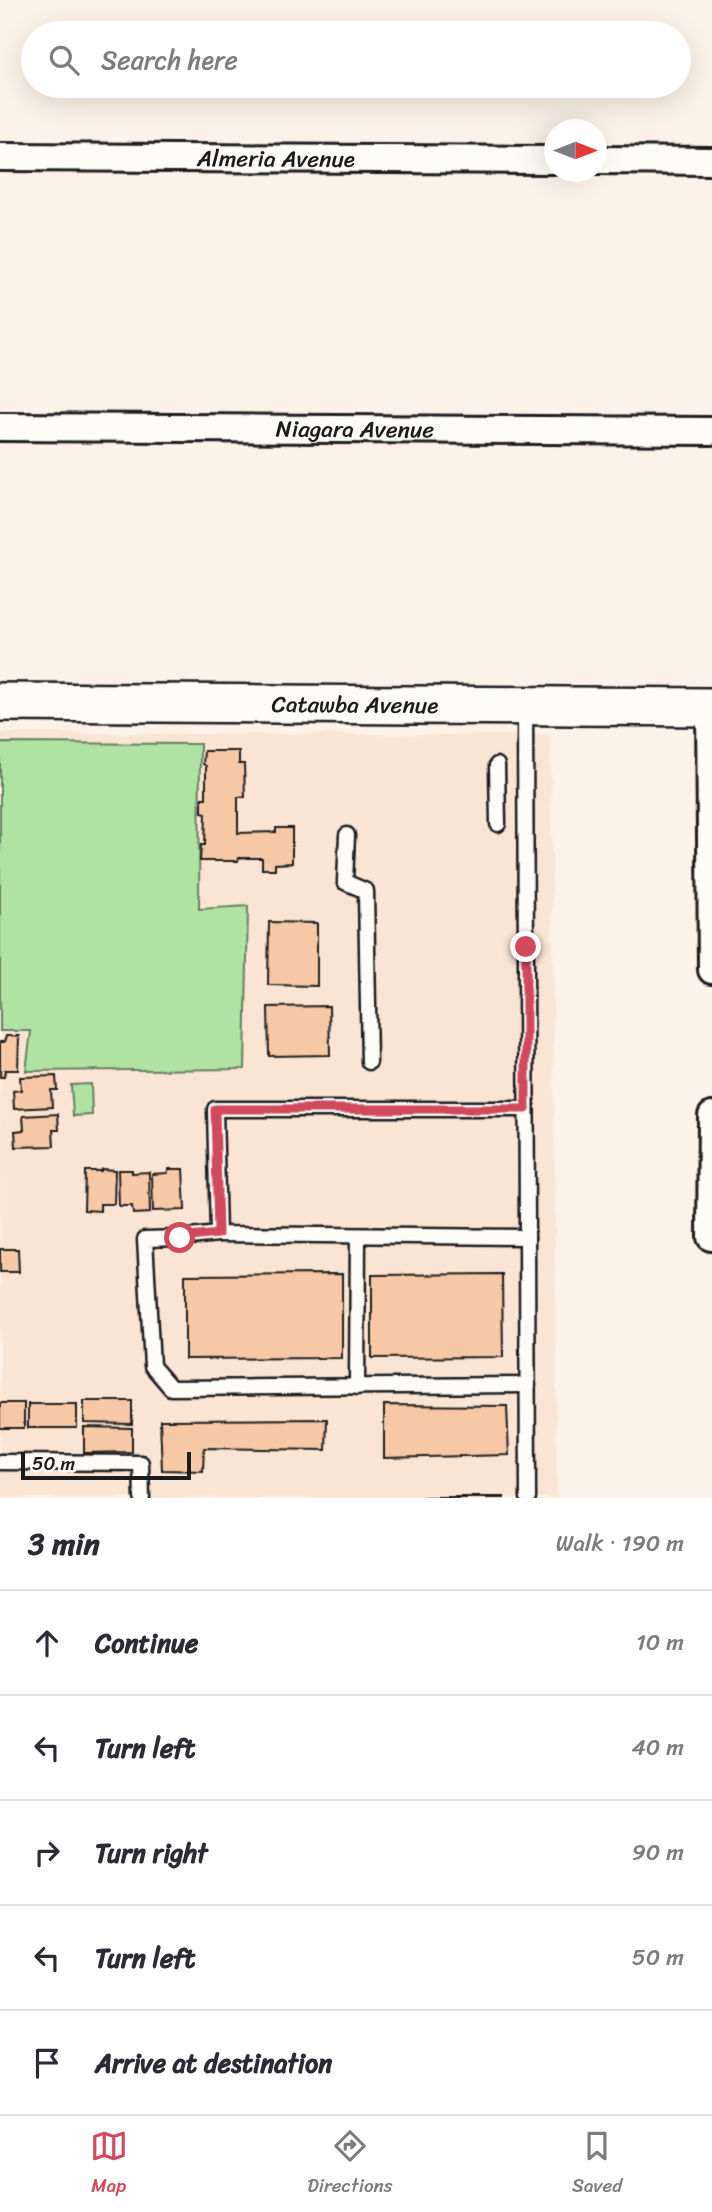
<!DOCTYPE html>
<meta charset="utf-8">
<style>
body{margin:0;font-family:Sriracha,sans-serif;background:#f7f7f7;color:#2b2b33}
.compass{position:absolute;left:544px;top:119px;width:63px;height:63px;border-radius:50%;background:#fff;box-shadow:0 7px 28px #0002;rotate:90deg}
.scale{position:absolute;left:21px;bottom:18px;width:170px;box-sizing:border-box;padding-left:7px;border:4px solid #1c1c1c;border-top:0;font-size:19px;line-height:24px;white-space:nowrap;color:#1c1c1c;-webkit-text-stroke:5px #fdfcf7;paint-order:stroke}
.stop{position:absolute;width:21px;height:21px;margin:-16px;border:5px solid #d1495b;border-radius:50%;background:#fff}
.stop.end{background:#d1495b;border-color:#fff;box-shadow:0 2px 7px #0008}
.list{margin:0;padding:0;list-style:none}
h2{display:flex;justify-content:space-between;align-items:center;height:91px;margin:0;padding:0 28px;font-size:30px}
h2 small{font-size:23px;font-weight:400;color:#7c7c81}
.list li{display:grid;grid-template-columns:46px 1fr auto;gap:21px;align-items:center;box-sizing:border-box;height:105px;padding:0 28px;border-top:2px solid #e1e1e2}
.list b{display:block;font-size:26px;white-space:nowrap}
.list em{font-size:23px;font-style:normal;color:#7c7c81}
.icon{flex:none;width:38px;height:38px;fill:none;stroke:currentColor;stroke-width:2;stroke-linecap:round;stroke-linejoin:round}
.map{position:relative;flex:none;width:712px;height:1498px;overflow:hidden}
.search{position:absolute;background:#fff;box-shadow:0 7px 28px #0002;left:21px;right:21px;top:21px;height:77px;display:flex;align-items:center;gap:18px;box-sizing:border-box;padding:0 24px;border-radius:38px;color:#7c7c81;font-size:26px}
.sheet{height:616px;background:#fff}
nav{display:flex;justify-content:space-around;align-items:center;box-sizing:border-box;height:98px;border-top:2px solid #e1e1e2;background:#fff;font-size:19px;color:#7c7c81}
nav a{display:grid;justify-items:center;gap:4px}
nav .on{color:#d1495b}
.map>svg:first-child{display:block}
.built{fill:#fae5d4}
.green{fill:#afe2a3;stroke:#667f60;stroke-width:2}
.building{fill:#f7c8a6;stroke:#1c1c1c;stroke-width:2}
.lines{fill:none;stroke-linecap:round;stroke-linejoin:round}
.lane-casing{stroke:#1c1c1c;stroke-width:19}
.street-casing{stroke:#1c1c1c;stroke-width:32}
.secondary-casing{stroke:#1c1c1c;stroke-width:42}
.lane{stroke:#fdfcf7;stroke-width:14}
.street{stroke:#fdfcf7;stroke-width:26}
.secondary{stroke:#fdfcf7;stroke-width:37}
.route{stroke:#d1495b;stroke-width:9}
.labels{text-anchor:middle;stroke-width:5;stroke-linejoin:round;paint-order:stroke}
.street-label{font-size:23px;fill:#1c1c1c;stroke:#fdfcf7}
</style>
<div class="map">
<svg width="712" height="1498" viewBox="0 0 712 1498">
<rect width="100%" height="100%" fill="#fcf2e7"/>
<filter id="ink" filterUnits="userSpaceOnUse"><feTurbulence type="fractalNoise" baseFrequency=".0143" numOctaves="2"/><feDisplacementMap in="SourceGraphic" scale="14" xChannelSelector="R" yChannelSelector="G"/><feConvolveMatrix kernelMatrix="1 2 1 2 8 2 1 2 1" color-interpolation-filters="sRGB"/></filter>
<g filter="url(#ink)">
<path class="built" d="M0,733L551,735L557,1498H0Z"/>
<g class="green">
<path d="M0,743L200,744L199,909L248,906L245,1069L26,1071L31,1031H0Z"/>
<path d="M91,1084L92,1115L73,1116L71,1085Z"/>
</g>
<g class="building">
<path d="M204,751H239V764H244L245,797H238V833L276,832V828H292V863L275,864V869H262V858H239L238,861H200L201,845H205L206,813L202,812V798H206V766L203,764Z"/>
<path d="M269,922L317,923V986L268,985Z"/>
<path d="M329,1006L330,1055L269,1056L268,1007Z"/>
<path d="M6,1036H19L18,1070H5L4,1077H0V1042H4Z"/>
<path d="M56,1076L57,1090H51L52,1107L14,1109L13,1091L21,1090L20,1077Z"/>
<path d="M58,1114L59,1130H53L54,1146L16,1147L15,1131L24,1130L23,1116Z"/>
<path d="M101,1169L115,1170L114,1204H100V1211L84,1210L85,1171H101Z"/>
<path d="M169,1169H183L185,1210L153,1211L152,1174L167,1173Z"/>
<path d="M118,1170H132V1173L149,1172L150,1213L133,1214L132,1206H119Z"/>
<path d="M0,1249H18L19,1272H0Z"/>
<path d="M342,1274V1358L185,1359V1275Z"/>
<path d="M502,1274L503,1357L372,1358V1275Z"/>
<path d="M84,1401H132V1424L84,1423Z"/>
<rect x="0" y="1403" width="24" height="25"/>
<rect x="28" y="1404" width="49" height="24"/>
<path d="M384,1405L507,1406L509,1455L384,1458Z"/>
<path d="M327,1419L326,1450L204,1448L203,1471L162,1470L160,1420Z"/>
<path d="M84,1427L132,1428V1452L84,1453Z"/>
<rect x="424" y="1497" width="80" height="1"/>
</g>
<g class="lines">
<defs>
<g id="lane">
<path d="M525,707L528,1498"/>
<path d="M497,765L498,824"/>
<path d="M347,835L345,882L366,891L369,1062"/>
<path d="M526,1109H215L218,1234L527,1237"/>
<path d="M218,1234L180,1238L145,1239L152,1366L171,1388L528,1385"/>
<path d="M357,1387L358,1236"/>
<path d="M0,1462L141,1463L142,1498"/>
</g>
<g id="street">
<path id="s1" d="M0,157L554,160"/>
<path d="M596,160L712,161"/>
<path id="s2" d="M0,427L712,431"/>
<path d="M710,707L712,970"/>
<path d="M711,1237L712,1116"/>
</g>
<g id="secondary">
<path id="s3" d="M0,702L712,707"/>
</g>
</defs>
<use href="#lane" class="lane-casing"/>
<use href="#street" class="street-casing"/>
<use href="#secondary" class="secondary-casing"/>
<use href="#lane" class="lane"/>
<use href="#street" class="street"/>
<use href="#secondary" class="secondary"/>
</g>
</g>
<g class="lines" filter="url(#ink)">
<path class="route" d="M180,1238L218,1234L215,1109H526V947"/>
</g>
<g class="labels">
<g class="street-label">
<text dy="8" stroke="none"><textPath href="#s1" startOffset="276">Almeria Avenue</textPath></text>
<text dy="8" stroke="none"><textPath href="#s2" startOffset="355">Niagara Avenue</textPath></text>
<text dy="8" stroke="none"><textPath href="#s3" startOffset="355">Catawba Avenue</textPath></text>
</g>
</g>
</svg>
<svg class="compass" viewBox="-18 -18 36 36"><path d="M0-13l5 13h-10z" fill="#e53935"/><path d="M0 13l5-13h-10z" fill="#7c7c81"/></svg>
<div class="scale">50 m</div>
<div class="stop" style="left:180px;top:1238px"></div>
<div class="stop end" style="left:526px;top:947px"></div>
<div class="search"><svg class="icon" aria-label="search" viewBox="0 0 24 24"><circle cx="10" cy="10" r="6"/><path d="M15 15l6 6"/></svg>Search here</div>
</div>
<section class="sheet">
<h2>3 min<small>Walk · 190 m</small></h2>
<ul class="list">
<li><svg class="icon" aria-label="ahead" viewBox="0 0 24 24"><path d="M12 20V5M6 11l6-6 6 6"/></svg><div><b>Continue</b></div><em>10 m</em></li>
<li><svg class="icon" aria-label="left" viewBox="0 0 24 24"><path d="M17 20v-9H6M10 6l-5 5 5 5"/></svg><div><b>Turn left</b></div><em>40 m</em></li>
<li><svg class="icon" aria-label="right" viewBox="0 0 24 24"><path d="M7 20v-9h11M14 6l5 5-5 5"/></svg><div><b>Turn right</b></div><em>90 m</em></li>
<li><svg class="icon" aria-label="left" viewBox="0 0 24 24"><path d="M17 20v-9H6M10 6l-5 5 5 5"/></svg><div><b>Turn left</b></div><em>50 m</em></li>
<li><svg class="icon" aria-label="arrive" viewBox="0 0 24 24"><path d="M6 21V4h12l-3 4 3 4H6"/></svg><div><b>Arrive at destination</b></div></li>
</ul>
</section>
<nav>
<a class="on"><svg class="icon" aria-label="map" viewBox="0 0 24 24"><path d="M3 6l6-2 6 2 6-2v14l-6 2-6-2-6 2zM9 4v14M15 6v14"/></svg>Map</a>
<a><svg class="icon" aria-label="directions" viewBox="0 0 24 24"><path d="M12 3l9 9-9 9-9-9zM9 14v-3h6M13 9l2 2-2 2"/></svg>Directions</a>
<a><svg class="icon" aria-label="saved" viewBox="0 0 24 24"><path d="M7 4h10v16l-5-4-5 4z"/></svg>Saved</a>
</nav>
